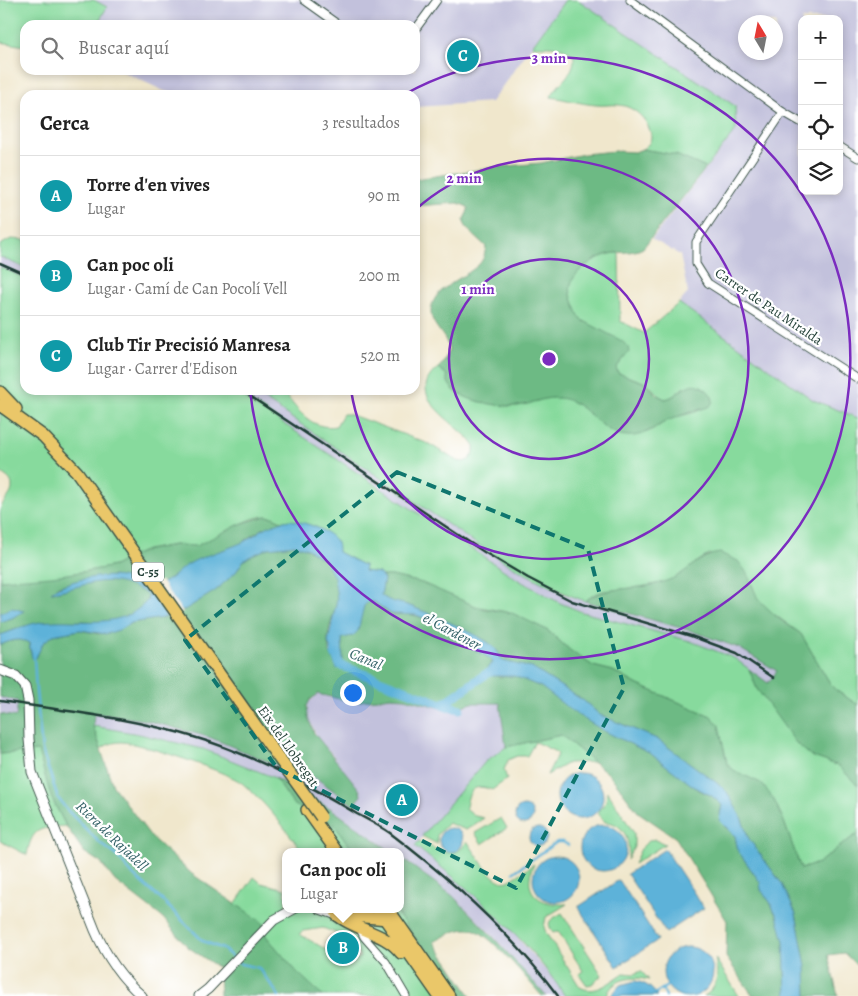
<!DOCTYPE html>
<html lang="es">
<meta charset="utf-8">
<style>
body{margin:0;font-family:Alegreya,serif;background:#f6f6f6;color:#222}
.controls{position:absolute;right:15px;top:15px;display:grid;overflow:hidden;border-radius:10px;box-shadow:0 2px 8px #0003}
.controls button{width:45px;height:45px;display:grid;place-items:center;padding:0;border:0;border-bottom:1px solid #e0e0e0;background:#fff;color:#222;font:25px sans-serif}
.compass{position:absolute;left:738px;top:15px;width:45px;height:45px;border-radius:50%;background:#fff;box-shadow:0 2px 8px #0003;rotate:350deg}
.you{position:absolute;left:352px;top:692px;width:18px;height:18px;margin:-12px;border:4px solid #fff;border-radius:50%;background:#1a73e8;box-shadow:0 0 0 8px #1a73e833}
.badge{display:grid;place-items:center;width:32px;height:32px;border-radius:50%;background:#d1495b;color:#fff;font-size:16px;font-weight:700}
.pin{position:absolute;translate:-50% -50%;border:2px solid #fff;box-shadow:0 1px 5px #0006}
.popup{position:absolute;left:282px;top:848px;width:122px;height:65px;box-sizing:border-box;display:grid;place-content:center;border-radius:10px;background:#fff;filter:drop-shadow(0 1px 4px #0005);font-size:16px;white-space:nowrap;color:#767676}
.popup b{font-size:19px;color:#222}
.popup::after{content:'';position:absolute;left:50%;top:100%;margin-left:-10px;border:10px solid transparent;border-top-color:#fff}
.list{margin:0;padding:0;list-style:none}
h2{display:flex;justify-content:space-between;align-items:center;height:65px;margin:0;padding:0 20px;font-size:21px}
h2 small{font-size:16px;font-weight:400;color:#767676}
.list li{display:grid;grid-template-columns:32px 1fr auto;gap:15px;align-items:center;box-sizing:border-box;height:80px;padding:0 20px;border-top:1px solid #e0e0e0}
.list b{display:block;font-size:19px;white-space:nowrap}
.list p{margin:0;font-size:16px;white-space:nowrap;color:#767676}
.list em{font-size:16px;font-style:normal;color:#767676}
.icon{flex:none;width:28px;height:28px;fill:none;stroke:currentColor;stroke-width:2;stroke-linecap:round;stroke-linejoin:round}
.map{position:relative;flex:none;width:858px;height:996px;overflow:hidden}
.search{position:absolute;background:#fff;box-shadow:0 2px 8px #0003;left:20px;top:20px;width:400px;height:55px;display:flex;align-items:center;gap:12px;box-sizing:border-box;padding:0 18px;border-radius:15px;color:#767676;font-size:19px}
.panel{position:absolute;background:#fff;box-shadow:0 2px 8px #0003;left:20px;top:90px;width:400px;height:305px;border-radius:15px}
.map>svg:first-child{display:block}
.industrial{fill:#c2c1dc;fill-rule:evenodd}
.green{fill:#87da9d;stroke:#538c68;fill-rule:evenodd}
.forest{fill:#6dba84;stroke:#467c5c}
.water{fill:#5db2d9;stroke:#3e7886}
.pier{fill:#f0e7cc}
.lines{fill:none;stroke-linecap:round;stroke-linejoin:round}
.stream{stroke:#5db2d9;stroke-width:2.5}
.canal{stroke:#5db2d9;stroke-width:9}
.minor-casing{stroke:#3e564b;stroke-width:9}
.tertiary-casing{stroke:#3e564b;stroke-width:11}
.trunk-casing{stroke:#3e564b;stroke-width:14}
.minor{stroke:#fff;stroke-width:7}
.tertiary{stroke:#fff;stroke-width:9}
.trunk{stroke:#eac769;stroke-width:11}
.rail{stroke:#1f3d34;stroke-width:2.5}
.trunk-bridge-casing{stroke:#3e564b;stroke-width:14;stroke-linecap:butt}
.trunk-bridge{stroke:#eac769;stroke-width:11}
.marked{fill:none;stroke:#0f766e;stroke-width:4;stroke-dasharray:10 6;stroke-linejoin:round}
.ring{fill:none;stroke:#7b2cbf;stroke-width:2.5}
.labels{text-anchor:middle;stroke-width:4.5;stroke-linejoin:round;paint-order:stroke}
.shield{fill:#fff;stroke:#627771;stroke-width:1}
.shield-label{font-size:12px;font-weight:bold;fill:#1f3d34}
.street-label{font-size:14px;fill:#1f3d34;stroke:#fff}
.water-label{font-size:15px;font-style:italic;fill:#326066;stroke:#fff}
.centre{fill:#7b2cbf;stroke:#fff;stroke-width:2.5}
.ring-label{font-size:15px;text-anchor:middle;font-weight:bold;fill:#7b2cbf;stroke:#fff;stroke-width:4.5;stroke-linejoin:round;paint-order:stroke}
</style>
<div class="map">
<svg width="858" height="996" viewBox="0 0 858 996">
<rect width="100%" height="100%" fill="#fff"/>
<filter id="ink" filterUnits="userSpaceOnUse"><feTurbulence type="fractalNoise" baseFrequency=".02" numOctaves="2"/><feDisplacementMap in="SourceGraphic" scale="10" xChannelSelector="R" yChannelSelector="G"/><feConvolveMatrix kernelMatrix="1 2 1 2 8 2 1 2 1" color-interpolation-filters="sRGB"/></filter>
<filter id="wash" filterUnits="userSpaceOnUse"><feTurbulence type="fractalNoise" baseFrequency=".0096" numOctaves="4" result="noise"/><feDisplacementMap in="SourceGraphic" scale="20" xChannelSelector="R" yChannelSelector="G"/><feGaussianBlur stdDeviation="1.12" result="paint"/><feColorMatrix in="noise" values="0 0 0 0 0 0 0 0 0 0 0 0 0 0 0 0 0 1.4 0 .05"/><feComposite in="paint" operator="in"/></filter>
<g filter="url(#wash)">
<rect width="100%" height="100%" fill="#f0e7cc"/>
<g class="industrial">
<path d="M94,0H565L491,102L415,107V95H181L164,91L119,70H415V25H97L107,7Z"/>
<path d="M578,0H858V418L813,400L679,303L688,293L680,255L652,239L736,130L735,107ZM802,19H839V191H802ZM746,22H776V52H746Z"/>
<path d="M0,257L25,268V278L0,267Z"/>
<path d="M233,390H250L523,572L564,594L585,601L692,631L739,648L778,671L768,683L560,603L520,581Z"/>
<path d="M318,694L353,702L391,697L405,698L449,710L472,703H500L506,747L486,761L415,846L463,885L504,922L555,981L565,996H546L493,936L453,896L401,858L400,852H392L330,808L283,782L203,749L139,734L93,726L94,712L145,720L209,737L269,762L316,778L355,806L359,789L346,775L332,754L318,739L308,717V703Z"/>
<path d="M0,697L18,700L16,717L0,714Z"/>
</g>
<g class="green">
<path d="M0,0H94L107,7L97,25H25V46L0,42Z"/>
<path d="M565,0H578L735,106L736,130L706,168L676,155L642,149C649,145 653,140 650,131C646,118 633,106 619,105C612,104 604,106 596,105C581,104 566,99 551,97C557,83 575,75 574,57C564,44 548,46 532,46Z"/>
<path d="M11,239L25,240V268L0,257V245Z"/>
<path d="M619,253L620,321L644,333L679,303L813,400L858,418V705L837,691L831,685L801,634L763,606L757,599L751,582L710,554L695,563L682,575L666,582L640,587L603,591L593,595L585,601C523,579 468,538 414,501C360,464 305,427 250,390H282C296,408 311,431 336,426L343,414H349L429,444L457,461L464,462L470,459L474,452V445C460,424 401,397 438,368L447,375C445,399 500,407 517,406C530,405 543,397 555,397C592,397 600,444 643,433C654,431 662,422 673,418C688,413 704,413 713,399L704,388L684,387C658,411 664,392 641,381C634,378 626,377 618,373L616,368L625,357V344L582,320C578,315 577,311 575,306C572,299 569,291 571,283C577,266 603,253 619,253Z"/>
<path d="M0,267L25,278V390H233L520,581L560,603L582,612L690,641L734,658L749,669L757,689L811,756L839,766L858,786V833L818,863L801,869L783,819L773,798L744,776L735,771L727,764L724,748L711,716L638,685L613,671L593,666L571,651L547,630L507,612L475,606L422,583L392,576H382L379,573L364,571L365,566L338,552C334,527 304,522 284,521C278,521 273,516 266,516C241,518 220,540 196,546C189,549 181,545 174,545C165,546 156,548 147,550C135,553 125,562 113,566C105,569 96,569 87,571C59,576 29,581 0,580C0,568 3,556 2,545C2,534 0,522 0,510C2,501 13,496 12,486C12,479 5,476 0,472Z"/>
<path d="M93,726L139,734L203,749L275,778L293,804L315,816L333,823L354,852H303C284,827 266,803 242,783C228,772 140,743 122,742C114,742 107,744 101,749Z"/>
<path d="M561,735L594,762L568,763L547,775L558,753L535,742L527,756H517L508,760L504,770L507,779L492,790C474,783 468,790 466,808L475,816L484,818L466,830L448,823L437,835V844L422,836L486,761L506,747Z"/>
<path d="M38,750L51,797L66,826C40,828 32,827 27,855L0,841V754Z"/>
<path d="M607,791L634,833V847L627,860C632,844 625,822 605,822L598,813L606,801Z"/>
<path d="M501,818L507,828L482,844L475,833Z"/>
<path d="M654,839L665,844L634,864C639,853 641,843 654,839Z"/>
<path d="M419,841C437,849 455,863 467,841C475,851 493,887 508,881C517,877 526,869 534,864C521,892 539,906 567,904L546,917L544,927L546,933L580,987C596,996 611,981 624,973L634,974L641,971L649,980C633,976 612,978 607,996H565C526,936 470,890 415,846Z"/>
<path d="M254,877L261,883L285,889L286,909H394L457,996H323L297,973L266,936L262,922L235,904ZM323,928L348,938L360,957L353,962L339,957L299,934L303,931Z"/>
<path d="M562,913L602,975L592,984L587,985L579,974L583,971L558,931L553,933C545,920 551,920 562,913Z"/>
<path d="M715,958L739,996H704C719,987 718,974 715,958Z"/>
</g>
<g class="forest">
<path d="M642,149L676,155L706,168L643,248C632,254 621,251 609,254C596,257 575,270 571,284C569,292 572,299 575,306C577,311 578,316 582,320L622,341L628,347L629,352L616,368L618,373L646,383L657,395L665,399C680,397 688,376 704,388C707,390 711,394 712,397C714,402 712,404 708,407C696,411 683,414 672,419C659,424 648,434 634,436C600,440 587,396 554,398C541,398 529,405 517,406C498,407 445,400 447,375L438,368L443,363L449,350C447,335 432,327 431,313C430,287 468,278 481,262C484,258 485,252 486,247C482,242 465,229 464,222C463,217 469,213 468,207L458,203L415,206V179L497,167L541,163L584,154L615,151L635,152Z"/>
<path d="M266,516L273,517L283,522L262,529L240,544L189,564L167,581L159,584L146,585L127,578L112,576L78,581L58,586L52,592C63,591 73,586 83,584C105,578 130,581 148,595C146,615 115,622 98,622C93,622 88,621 83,621C64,622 44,623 25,626C17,627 9,633 0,635V622L12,618L23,611C15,608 7,609 0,613V580L52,576L82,572L114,566L134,555L148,550L175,545L196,546L240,524Z"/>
<path d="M295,545C320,550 342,574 337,601C334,615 327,630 328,643C328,651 334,661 337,669L343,660L342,638C363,634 357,623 364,606L368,602H374L392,615L408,614L428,619L449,630L467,645L492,659L493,662L487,668L498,677L514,676L541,687L604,731L651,754L699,790L712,796L722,805L720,812L724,826L735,836L738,851L760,882L761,890L770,902L780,924L784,941L786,996H753L726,957L727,921L676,838L638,812L610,775L561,735L506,747L500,703H472L449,710L405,698L391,697L353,702L318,694L310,700L307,706L308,717L314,733L359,789L361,795L355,806L316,778L269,762L209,737L145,720L94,713L93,726L113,786L152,838L192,874L262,922L266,936L297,972L323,996H220L219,968L188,947L163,918L115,881L101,863L84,852L66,826L51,797L38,751L0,754V714L16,717L18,701L0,697V645C10,641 19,637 29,643L30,652L36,658L43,643L53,635L80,630L99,634L119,630L131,623L163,618L186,609L215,591L236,572L243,561L249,557L268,548Z"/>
<path d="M720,553L738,561L747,573L758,599L778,618L801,634L831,685L837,691L858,705V786L839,766L811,756L796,743L757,689L749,669L768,683L777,671L739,648L692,631L585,601C602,588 620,590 640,587C649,586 658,584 666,581C687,575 697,555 720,553Z"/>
<path d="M382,576H392L422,583L480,608L512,613L547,630L571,651L593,666L613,671L638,685L711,716L719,725L727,764L735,771L761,783L773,798L783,819L801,869L818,863L858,833V967L844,953L828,955L838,996H807L806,966L796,914L782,884L749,839L741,817L727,792L721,786L657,739L600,715L584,701L532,668L503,661C501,657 498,652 495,648C483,635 428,613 410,606C399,602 390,603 381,595L384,579Z"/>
<path d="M275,778L330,808L392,852H354L333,823L315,816L293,804Z"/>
<path d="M401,858L453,896L492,936L546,996H542C529,982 488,930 471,929C457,928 445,936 434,942L471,996H457L394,909H400Z"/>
</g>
<g class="water">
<path d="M289,520C302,521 331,530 337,543C338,546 338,549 338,552L365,566L364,571L379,573L384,579L381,595C390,603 399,602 410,606C428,613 483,635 495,648C498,652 501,657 503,661L532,668L584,701L600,715L657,739L721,786L727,792L741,817L749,839L782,884L796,914L806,966L807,996H786L784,941L777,916L770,902L761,890L760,882L738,851L735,836L719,820L722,805L712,796L693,786L651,754L604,731L576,714L541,687L514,676H491L486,672L487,668L493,663L491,659L467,645L452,632L439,624L416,615L391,614L374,602H368L364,606L358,631L353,636L342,638L343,660L337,669L328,642L337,599L334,577L324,560L308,549L295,545L268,548L249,557L243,561L236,572L215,591L186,609L163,618L131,623L119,630L106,634L80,630L53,635L43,643L36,658H32L29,643C19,637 10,641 0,645V635C14,631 26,624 41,622C77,617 119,632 147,601L148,595C142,590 137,589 130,586C99,574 81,589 51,592C65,580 103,574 121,577C134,579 144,587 158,584C170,582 177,571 187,565C203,555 223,551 241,543C248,540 254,535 260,531C269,525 279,522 289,520Z"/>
<path d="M12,608L24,611L12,618L0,622V613Z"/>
<circle cx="580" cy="796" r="23"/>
<circle cx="524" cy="815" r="9"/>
<circle cx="603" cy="848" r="23"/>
<circle cx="538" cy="837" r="9"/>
<circle cx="451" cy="840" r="12"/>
<path d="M665,849L704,908L666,933L627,874Z"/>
<circle cx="556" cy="879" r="23"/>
<path d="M619,880L658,940L617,967L578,907Z"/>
<circle cx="688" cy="972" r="25"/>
<path d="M635,981C645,983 652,987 657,996H611L620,985Z"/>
</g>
<path class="pier" d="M142,581L153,583L161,581L183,613L168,618Z"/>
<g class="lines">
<g class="stream">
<path d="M34,657L36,691L42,750L58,798L67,810L100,843L116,855L134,876L164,902L203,941L223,949L241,964L259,968L279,996"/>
<path d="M514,872L557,842H563L568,845"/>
<path d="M662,989L666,996"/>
<path d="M656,993L667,986"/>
</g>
<g class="canal">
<path d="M335,654L340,665L447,706L460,709"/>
<path d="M443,704L486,674L497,669"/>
</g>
</g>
</g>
<g filter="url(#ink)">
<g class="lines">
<defs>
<g id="minor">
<path d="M304,0L339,25"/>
<path d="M630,0L783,112L802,123"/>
<path d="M415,30L437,0"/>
<path d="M783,112L696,242V264L708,283L858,379"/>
<path d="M839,146L858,158"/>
<path d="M360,929L364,937L386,962L406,996"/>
</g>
<g id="tertiary">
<path d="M0,670L16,676L25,686L28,700L29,739L32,772L95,930C106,956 121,978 142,996"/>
<path d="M320,909L337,915"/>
<path d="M199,996L208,989L274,920L294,909"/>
</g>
<g id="trunk">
<path d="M0,392L16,409"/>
<path d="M0,405L43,436L77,472L268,743"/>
<path d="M307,810L337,852"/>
<path d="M378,909L439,996"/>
<path d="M388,909L449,996"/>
<path d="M337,915L346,913L353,916L388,919"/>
<path d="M337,915C357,931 385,932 401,953"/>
</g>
</defs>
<use href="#minor" class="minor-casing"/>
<use href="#tertiary" class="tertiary-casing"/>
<use href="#trunk" class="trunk-casing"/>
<use href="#minor" class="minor"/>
<use href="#tertiary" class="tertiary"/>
<use href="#trunk" class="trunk"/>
<g class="rail">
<path d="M0,263L25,274"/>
<path d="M241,390L484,552L528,578L572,601L691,636L737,653L774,678"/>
<path d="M0,701C66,711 133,718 197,738C222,745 247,756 271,767C302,782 328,796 357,814C368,820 380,826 390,833C452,880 511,933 558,996"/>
</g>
<defs>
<path id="trunk-bridge" d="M268,743L321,817"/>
</defs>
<use href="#trunk-bridge" class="trunk-bridge-casing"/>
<use href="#trunk-bridge" class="trunk-bridge"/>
</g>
</g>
<path class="marked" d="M397,472L588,549L624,688L516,888L277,768L185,640Z"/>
<g class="ring">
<circle cx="549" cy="359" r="100"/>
<path d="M415 210A200 200 0 1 1 351 390"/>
<path d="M405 94A301 301 0 1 1 250 390"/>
</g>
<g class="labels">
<rect class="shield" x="132" y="562.5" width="32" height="19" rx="4"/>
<g class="shield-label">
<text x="148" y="576">C-55</text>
</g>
<g class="street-label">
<text transform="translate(769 306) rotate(34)" y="5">Carrer de Pau Miralda</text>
<text transform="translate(289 746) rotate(55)" y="5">Eix del Llobregat</text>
</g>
<g class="water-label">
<text transform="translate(452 631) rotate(28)" y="5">el Cardener</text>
<text transform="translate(366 659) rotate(23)" y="5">Canal</text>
<text transform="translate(112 836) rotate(44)" y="5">Riera de Rajadell</text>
</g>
</g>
<circle cx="549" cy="359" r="8" class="centre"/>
<g class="ring-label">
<text x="549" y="63">3 min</text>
<text x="464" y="183">2 min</text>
<text x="478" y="294">1 min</text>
</g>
</svg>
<div class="controls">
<button>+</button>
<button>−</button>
<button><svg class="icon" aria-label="locate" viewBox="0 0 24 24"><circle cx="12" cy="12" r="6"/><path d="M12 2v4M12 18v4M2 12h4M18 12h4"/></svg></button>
<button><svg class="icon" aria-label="layers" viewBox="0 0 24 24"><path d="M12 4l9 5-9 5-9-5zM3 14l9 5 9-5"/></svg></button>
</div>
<svg class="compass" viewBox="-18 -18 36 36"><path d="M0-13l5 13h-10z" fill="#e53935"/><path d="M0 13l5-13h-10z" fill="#767676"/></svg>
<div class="you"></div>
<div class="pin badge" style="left:402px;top:800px;background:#0f9aa8">A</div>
<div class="pin badge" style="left:343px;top:948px;background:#0f9aa8">B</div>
<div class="popup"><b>Can poc oli</b>Lugar</div>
<div class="pin badge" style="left:463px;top:56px;background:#0f9aa8">C</div>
<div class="search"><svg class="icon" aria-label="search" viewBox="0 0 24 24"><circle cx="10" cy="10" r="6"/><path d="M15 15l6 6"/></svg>Buscar aquí</div>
<section class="panel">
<h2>Cerca<small>3 resultados</small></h2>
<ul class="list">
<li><span class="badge" style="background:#0f9aa8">A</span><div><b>Torre d'en vives</b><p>Lugar</p></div><em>90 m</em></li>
<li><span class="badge" style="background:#0f9aa8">B</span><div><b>Can poc oli</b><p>Lugar · Camí de Can Pocolí Vell</p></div><em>200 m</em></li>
<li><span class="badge" style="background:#0f9aa8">C</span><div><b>Club Tir Precisió Manresa</b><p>Lugar · Carrer d'Edison</p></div><em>520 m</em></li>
</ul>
</section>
</div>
